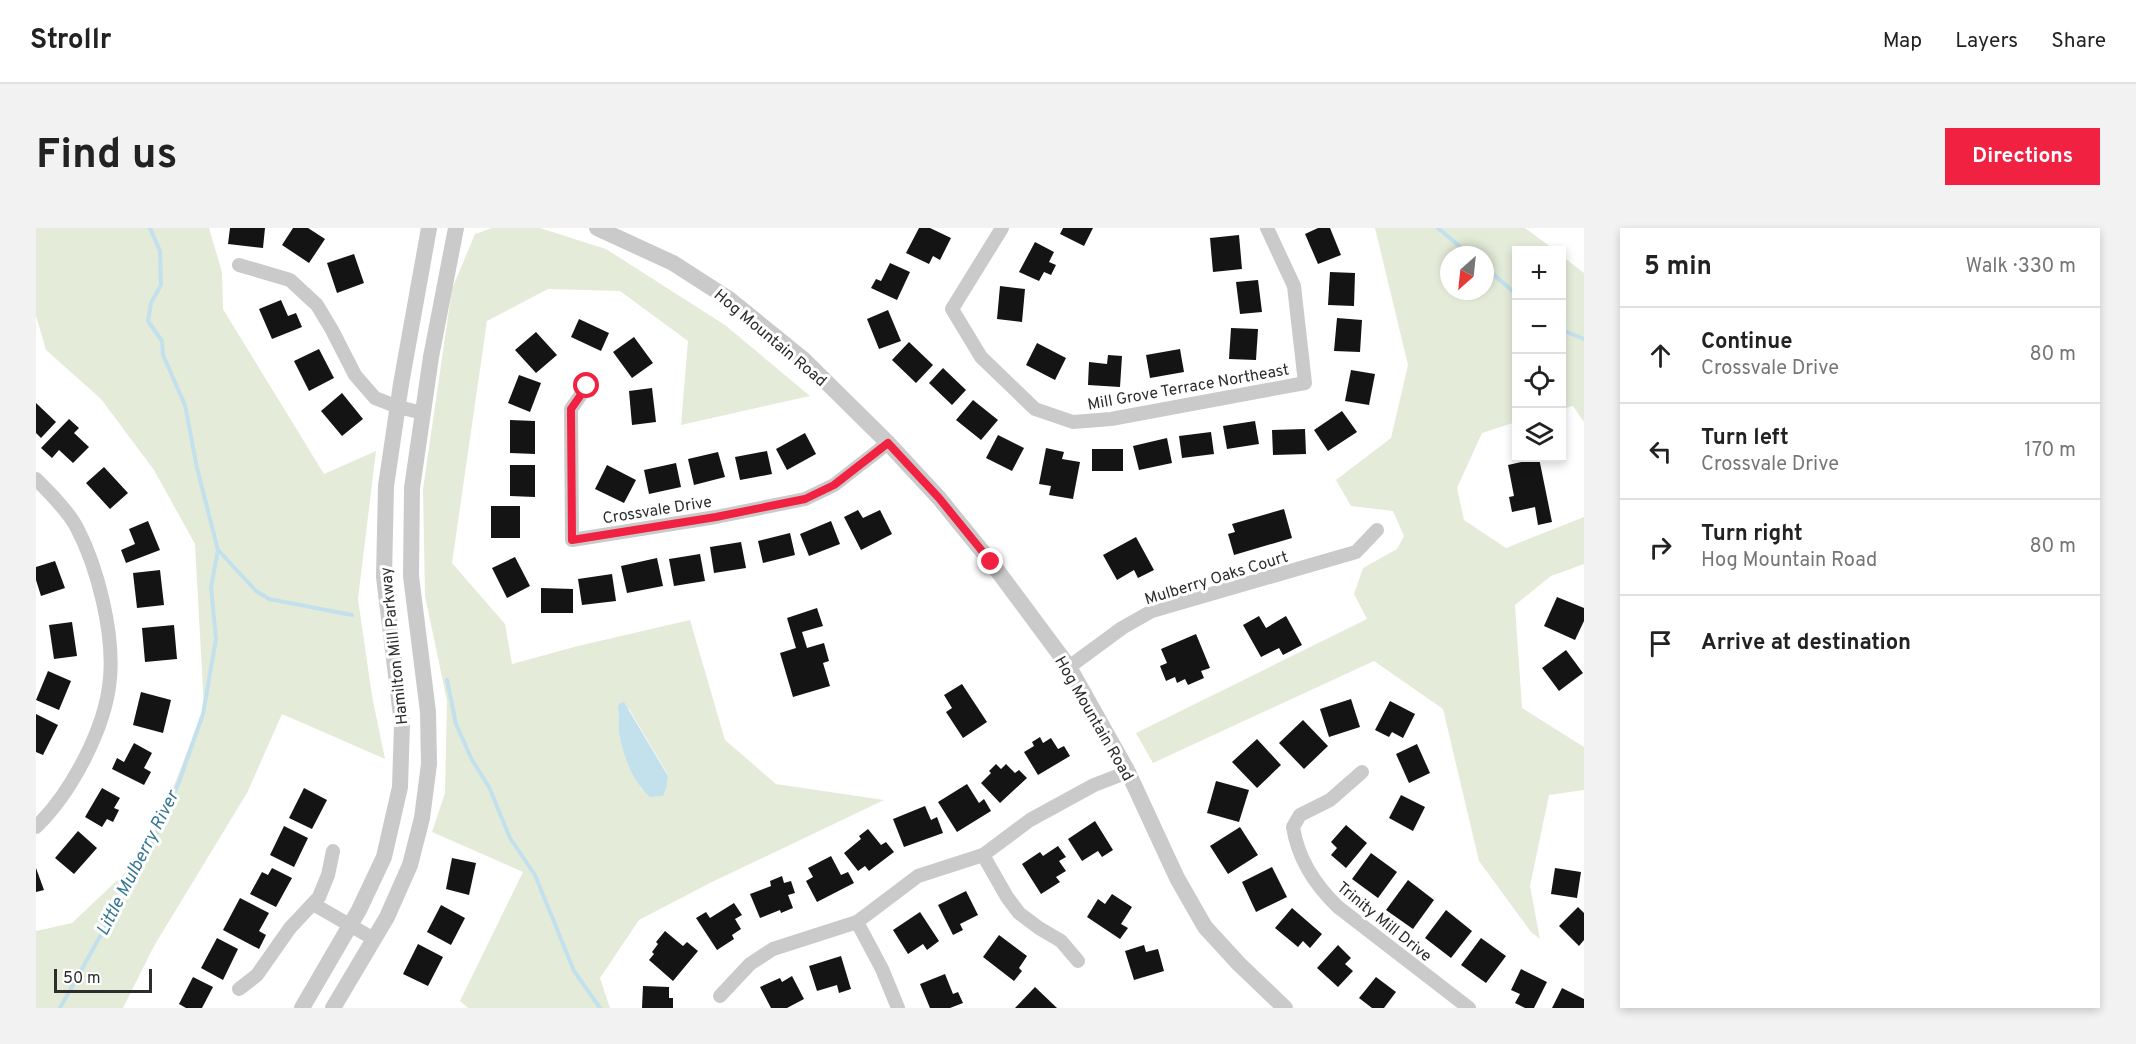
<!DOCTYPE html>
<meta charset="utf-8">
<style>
body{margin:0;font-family:Overpass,sans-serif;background:#f2f2f2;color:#222}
.controls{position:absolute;right:18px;top:18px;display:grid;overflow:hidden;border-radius:0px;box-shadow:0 3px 9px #0003}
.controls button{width:54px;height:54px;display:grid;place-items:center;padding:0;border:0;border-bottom:2px solid #e0e0e0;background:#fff;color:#222;font:30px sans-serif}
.compass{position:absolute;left:1404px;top:18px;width:54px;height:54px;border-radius:50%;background:#fff;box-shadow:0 3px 9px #0003;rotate:207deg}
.scale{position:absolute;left:18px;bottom:15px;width:98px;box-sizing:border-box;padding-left:6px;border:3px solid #2d2d2d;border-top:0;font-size:16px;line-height:21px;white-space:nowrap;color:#2d2d2d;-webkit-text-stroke:4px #fff;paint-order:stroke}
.stop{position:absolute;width:18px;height:18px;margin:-14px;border:4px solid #f12141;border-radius:50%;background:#fff}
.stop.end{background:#f12141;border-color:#fff;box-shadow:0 2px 6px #0008}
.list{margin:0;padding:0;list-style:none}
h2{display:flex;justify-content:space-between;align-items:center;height:78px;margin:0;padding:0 24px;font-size:26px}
h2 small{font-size:20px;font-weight:400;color:#767676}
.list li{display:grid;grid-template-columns:39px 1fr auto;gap:18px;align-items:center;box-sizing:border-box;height:96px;padding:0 24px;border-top:2px solid #e0e0e0}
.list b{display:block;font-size:22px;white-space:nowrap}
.list p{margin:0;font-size:20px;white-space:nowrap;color:#767676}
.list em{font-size:20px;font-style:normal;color:#767676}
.icon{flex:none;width:33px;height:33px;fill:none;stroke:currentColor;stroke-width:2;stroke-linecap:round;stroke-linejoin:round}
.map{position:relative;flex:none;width:1548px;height:780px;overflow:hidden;border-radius:0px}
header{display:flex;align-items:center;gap:36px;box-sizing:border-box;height:84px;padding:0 30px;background:#fff;border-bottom:2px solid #e0e0e0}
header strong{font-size:28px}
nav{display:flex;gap:33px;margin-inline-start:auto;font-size:21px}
.intro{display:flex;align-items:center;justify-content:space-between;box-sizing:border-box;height:144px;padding:0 36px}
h1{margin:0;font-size:42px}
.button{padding:15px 27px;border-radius:0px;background:#f12141;color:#fff;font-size:21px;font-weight:700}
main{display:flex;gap:36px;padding:0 36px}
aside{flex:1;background:#fff;border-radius:0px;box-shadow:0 3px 9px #0003}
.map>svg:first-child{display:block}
.green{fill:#e4ecd9;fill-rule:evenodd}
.water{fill:#c3e0ed}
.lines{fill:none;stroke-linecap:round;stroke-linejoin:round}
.stream{stroke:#c3e0ed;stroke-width:4}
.building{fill:#141414}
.minor{stroke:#cacaca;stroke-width:14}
.tertiary{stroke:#cacaca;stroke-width:16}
.route{stroke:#f12141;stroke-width:8}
.labels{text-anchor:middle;stroke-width:6;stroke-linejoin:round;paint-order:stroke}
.street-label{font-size:16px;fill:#2d2d2d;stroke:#fff}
.water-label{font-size:18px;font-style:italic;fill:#367794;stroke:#fff}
</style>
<header>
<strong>Strollr</strong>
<nav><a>Map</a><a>Layers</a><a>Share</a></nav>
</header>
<div class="intro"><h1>Find us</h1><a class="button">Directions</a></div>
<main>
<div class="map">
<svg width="1548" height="780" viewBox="0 0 1548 780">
<rect width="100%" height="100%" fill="#fff"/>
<g class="green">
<path d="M0,0H173L186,44L187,81L288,246L340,223L322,371L336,468L349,531L246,486L211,565L118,718L87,780H0V703L36,695L91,643L129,581L168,480L159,316L118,242L65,171L10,122L0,88Z"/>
<path d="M456,0H504L570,21L689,97L774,168L645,197L652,113L584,63L512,61L451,93L416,335L469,396L476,436L542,418L654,392L689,512L740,556L848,572L674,655L603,692L564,750L574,780H432L424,773L487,644L396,604L409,565L411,473L389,368L387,261L416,61L439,6ZM582,480L593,481L632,547L606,562L596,544L583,505Z"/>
<path d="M1339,0H1489L1519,22H1480V194L1446,205L1421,260L1428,292L1470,320L1548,289V336L1515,348L1479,377L1486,480L1548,519V562L1513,567L1494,658L1504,711L1495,704L1443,633L1407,481L1338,433L1117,535L1100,505L1331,391L1318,366L1327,340L1361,321L1368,308L1357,283L1315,278L1300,252L1355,210L1372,137ZM1413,27H1449V63H1413Z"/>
<path d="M1526,28L1548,45V194L1537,178L1526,181Z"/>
</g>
<path class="water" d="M588,474L632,548L630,560L627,568L614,569C597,555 587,527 583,505C582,497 583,488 582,480L583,476Z"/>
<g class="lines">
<g class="stream">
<path d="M1402,0L1434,27"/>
<path d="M1449,39L1480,66"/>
<path d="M1526,102L1548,111"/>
<path d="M183,323L220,363L233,371L316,387"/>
<path d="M411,452L420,496L436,532L453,559L474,610L499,647L538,743L564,780"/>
<path d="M24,780L117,614L143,554L167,486L180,411L175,359L182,322L161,240L149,177L127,127L126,113L112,93L115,75L125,57L124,23L114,0"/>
</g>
</g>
<g class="building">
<path d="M194,0H229L227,20L192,16Z"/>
<path d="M257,0H272L289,11L273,35L246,17Z"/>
<path d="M883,0H894L915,10L904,32L897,28L893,36L870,25Z"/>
<path d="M1027,0H1057L1048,18L1024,6Z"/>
<path d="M1282,0H1294L1305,27L1282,36L1269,6Z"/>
<path d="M1203,7L1206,41L1177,44L1174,10Z"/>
<path d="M999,14L1018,24L1013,34L1020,37L1015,47L1008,44L1003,53L983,44Z"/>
<path d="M318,26L328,55L301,65L291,35Z"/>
<path d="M854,35L874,44L861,72L835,60L840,51L845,53Z"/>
<path d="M1294,44L1319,45L1318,78L1292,77Z"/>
<path d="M1222,52L1226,84L1204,86L1200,54Z"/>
<path d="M964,58L989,61L986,94L961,91Z"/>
<path d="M245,72L252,88L260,85L266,99L236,111L223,81Z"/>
<path d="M852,82L865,113L843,121L831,91Z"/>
<path d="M1301,90L1326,92L1324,124L1298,123Z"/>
<path d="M543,91L573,105L565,123L535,109Z"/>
<path d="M1195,100L1222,101L1220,132L1193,131Z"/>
<path d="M500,104L521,127L500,145L479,122Z"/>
<path d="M598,109L617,135L596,150L577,124Z"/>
<path d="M873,114L897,137L880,155L856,132Z"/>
<path d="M1001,115L1030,130L1019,152L990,137Z"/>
<path d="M283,121L298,150L273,163L258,133Z"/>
<path d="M1144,121L1148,144L1114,150L1110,127Z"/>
<path d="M1072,127L1086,128L1084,159L1052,157L1053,134L1071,136Z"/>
<path d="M907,140L930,162L916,177L893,155Z"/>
<path d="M1315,142L1339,146L1333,177L1309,173Z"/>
<path d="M483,147L505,155L494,184L472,175Z"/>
<path d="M616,160L620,194L596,197L593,163Z"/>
<path d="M306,165L327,191L306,208L285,183Z"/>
<path d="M937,172L962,192L945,212L920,192Z"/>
<path d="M0,175L20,194L5,210L0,205Z"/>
<path d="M1306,183L1321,204L1292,223L1278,202Z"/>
<path d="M33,191L43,200L38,205L53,219L37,235L23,222L16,230L5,220Z"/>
<path d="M474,192L499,193V226L474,225Z"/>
<path d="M1219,193L1223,216L1191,221L1187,198Z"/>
<path d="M1269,201L1270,226L1237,227L1236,202Z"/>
<path d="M1175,204L1178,226L1146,230L1143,208Z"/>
<path d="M769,205L780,226L751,242L740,221Z"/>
<path d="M962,207L988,220L976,243L950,230Z"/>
<path d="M1131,210L1136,235L1103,242L1097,218Z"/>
<path d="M1010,220L1028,224L1026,231L1044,234L1037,271L1013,267L1015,258L1003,256Z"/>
<rect x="1056" y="221" width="31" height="22"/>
<path d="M731,223L736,246L704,252L699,229Z"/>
<path d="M682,224L689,249L658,257L652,231Z"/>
<path d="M1503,230L1516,294L1502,297L1499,279L1476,284L1473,269L1478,268L1472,237Z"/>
<path d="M640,235L645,259L613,266L608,242Z"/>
<path d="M474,237H499V269L474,268Z"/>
<path d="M571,237L600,252L588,275L559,261Z"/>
<path d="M68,239L92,265L74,281L50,255Z"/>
<rect x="455" y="278" width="29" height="32"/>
<path d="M1248,281L1256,310L1198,327L1192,306L1199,304L1196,296Z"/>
<path d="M822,282L827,290L844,282L856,306L825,322L808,289Z"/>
<path d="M112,293L124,322L90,335L85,322L99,316L93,301Z"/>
<path d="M795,293L804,316L773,328L764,306Z"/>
<path d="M754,305L759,327L727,335L722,313Z"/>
<path d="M1100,309L1118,342L1102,350L1098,342L1081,352L1067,327Z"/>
<path d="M705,314L710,340L678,345L674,319Z"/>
<path d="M664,326L669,353L638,358L633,331Z"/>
<path d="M479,329L494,358L471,370L456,340Z"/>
<path d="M621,330L627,358L591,365L585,338Z"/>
<path d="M19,333L29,360L5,368L0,352V339Z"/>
<path d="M124,342L128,377L101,380L97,345Z"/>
<path d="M576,346L580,373L546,377L542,351Z"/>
<path d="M505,360L537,361V385H505Z"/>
<path d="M1521,369L1548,380V393L1539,412L1508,398Z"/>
<path d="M781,380L787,398L766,404L771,420L788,415L793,433L787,435L794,458L757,469L744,425L760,420L751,390Z"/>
<path d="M1223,388L1230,400L1250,388L1266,417L1247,427L1243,420L1225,429L1207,397Z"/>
<path d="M36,394L41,428L18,431L13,397Z"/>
<path d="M138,397L141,431L109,434L106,400Z"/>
<path d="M1160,406L1174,440L1165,443L1168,450L1152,457L1149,451L1141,455L1139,449L1130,453L1124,438L1131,435L1125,421Z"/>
<path d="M1530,422L1547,445L1523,463L1506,440Z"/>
<path d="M12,443L35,453L23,482L0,472Z"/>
<path d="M926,456L951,494L927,510L910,484L916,480L908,467Z"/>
<path d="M105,464L135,472L127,505L97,497Z"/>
<path d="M1315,471L1324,499L1293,509L1284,481Z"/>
<path d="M1354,473L1379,486L1367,510L1356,504L1353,509L1339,502Z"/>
<path d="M0,486L22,497L7,527L0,524Z"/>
<path d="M1267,492L1292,518L1268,541L1243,515Z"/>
<path d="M1004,509L1007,515L1015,510L1022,521L1028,518L1034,528L1002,547L988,524L998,518L996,514Z"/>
<path d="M1221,511L1245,537L1221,560L1196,534Z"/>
<path d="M98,515L116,525L108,540L115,544L108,557L76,541L81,530L88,534Z"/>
<path d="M1381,516L1394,545L1373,555L1360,526Z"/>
<path d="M960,536L965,541L970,536L979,545L983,542L991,550L964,575L945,555L955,545L953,543Z"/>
<path d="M1180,553L1213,562L1203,594L1171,585Z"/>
<path d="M931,556L943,575L948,571L955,583L921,604L902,574Z"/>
<path d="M66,560L84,570L78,580L83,582L77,594L71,591L66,599L49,589Z"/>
<path d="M268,560L291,572L276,601L253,590Z"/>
<path d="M1365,567L1389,579L1377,603L1353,590Z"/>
<path d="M889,578L895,592L901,589L907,605L868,619L857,591Z"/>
<path d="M1059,593L1077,622L1066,629L1062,623L1046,633L1032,611Z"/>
<path d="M1310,597L1331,615L1310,640L1295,627L1301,620L1295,614Z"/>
<path d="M248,598L272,610L258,639L234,627Z"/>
<path d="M1204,599L1222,627L1192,646L1174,618Z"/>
<path d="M832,601L845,617L850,614L858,624L833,643L829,638L822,643L808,625L825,611L823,608Z"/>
<path d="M42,603L61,620L38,646L19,630Z"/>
<path d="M1022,618L1030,629L1023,633L1030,643L1020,649L1024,654L1005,666L986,636L1004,624L1007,628Z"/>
<path d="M1335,625L1361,644L1342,670L1316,651Z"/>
<path d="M795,628L805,647L812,644L818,655L781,674L770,653L777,649L772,640Z"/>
<path d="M416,630L440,635L433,667L410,661Z"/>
<path d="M1236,639L1251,669L1220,684L1206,654Z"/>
<path d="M0,640L8,662L0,664Z"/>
<path d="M236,640L256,650L240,679L214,666L226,644L232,647Z"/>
<path d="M1519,640L1545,644L1541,670L1515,666Z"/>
<path d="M746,648L748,655L755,653L759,665L752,667L757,680L745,685L744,682L724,690L714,666L735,658L734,653Z"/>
<path d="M1372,652L1398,672L1377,701L1350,682Z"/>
<path d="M930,663L942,687L924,696L927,702L917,707L902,677Z"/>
<path d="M1076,666L1096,679L1085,696L1092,700L1084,711L1051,689L1062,671L1069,676Z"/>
<path d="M204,670L233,685L223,703L230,707L223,721L187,702Z"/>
<path d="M698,675L706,687L699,691L705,701L696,707L698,711L681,722L660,690L670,684L674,690Z"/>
<path d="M405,677L429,690L415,717L391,704Z"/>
<path d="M1542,679L1548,685V712L1543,718L1523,698Z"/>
<path d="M1256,680L1286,706L1274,720L1267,713L1262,719L1239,700Z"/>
<path d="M1410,682L1436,703L1415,730L1389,710Z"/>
<path d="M884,684L903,713L891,722L887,716L872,726L857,702Z"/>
<path d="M629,703L647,718L651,714L662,723L637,753L613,732L618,726L616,724L622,716L620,714Z"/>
<path d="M963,707L991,728L983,740L986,743L978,753L947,729Z"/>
<path d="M181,710L202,721L187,752L165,740Z"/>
<path d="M1445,710L1470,728L1450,755L1425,737Z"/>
<path d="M382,716L407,729L392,758L367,746Z"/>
<path d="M1108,717L1110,724L1122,721L1128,743L1098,752L1089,723Z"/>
<path d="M1302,717L1315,730L1309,736L1317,743L1302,759L1281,740Z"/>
<path d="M805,728L815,761L803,765L801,757L781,763L773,738Z"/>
<path d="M1485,741L1511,754L1498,780H1489L1479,775L1484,766L1475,762Z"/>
<path d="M909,746L917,766L922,764L927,775L914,780H894L884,756Z"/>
<path d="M756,748L768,771L751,780H735L724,759L744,750L746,754Z"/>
<path d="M157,749L177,759L166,780H150L143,776Z"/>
<path d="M1340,749L1360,764L1348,780H1336L1323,770Z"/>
<path d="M607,758L633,759V770H637V780H606Z"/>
<path d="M999,759L1021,780H979Z"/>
<path d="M1526,760L1548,771V780H1516Z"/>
</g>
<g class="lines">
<g class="minor">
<path d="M966,0L916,81L945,129L999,181L1037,194L1075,191L1269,155L1258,58L1231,0"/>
<path d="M203,37L254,52L281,77L296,102L319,147L339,170L362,179L387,185"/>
<path d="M551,158L535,181L536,312L680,289L769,271L798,257L852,215"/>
<path d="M0,251C13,264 33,284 41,300C62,340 78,405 74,450C70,500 35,565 0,599"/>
<path d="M1033,439L1086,400L1116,383L1320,324L1341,302"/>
<path d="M1326,544L1294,572L1264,587L1257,599C1262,631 1279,657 1302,679L1433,780"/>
<path d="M947,627L971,669L983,685L1003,700L1025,713L1042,733"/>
<path d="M277,676L338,711"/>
<path d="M821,694L846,741L862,780"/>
<path d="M203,761L221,747L254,700L283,669L292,647L297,623"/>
<path d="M684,768L714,736L737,721L821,694L882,648L947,627L994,592L1058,557L1092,544"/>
</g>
<g class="tertiary">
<path d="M561,0L637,35L693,71L767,131L852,215L903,270L955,334L1033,439L1092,544L1141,650L1169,699L1203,736L1249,780"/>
<path d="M266,780L323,682L348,629L364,559L366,496L348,349L350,258L365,156L393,0"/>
<path d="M297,780L351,689L374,637L386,590L393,536L392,484L375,348L376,260L395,129L420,0"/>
</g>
</g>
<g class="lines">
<path class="route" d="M551,158L535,181L536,312L680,289L769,271L798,257L852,215L903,270L955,334"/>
</g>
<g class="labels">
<g class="street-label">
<text transform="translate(735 109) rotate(40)" y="6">Hog Mountain Road</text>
<text transform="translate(1152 158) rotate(-10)" y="6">Mill Grove Terrace Northeast</text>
<text transform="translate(621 281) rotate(-9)" y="6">Crossvale Drive</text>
<text transform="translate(1180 349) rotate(-17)" y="6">Mulberry Oaks Court</text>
<text transform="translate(357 418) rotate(-96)" y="6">Hamilton Mill Parkway</text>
<text transform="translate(1059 490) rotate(60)" y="6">Hog Mountain Road</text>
<text transform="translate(1349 693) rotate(39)" y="6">Trinity Mill Drive</text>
</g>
<g class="water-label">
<text transform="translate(101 635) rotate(-63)" y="6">Little Mulberry River</text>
</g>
</g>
</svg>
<div class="controls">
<button>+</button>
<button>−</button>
<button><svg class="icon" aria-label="locate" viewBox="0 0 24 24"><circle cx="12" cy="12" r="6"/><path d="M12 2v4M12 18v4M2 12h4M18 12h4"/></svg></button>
<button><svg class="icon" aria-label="layers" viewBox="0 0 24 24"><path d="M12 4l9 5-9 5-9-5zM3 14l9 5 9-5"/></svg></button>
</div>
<svg class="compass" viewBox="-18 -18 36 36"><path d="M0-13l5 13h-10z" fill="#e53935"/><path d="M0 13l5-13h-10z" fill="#767676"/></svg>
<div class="scale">50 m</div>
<div class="stop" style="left:551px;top:158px"></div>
<div class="stop end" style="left:955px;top:334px"></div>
</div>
<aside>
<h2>5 min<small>Walk · 330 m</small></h2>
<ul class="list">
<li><svg class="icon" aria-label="ahead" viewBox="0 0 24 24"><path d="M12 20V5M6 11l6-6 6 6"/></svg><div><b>Continue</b><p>Crossvale Drive</p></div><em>80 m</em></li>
<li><svg class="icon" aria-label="left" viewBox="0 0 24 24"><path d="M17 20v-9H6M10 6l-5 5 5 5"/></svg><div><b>Turn left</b><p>Crossvale Drive</p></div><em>170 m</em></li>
<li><svg class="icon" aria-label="right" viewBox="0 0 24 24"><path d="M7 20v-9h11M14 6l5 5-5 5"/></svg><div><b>Turn right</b><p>Hog Mountain Road</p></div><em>80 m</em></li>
<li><svg class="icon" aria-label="arrive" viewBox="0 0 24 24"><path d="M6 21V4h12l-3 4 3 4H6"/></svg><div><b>Arrive at destination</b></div></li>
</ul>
</aside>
</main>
